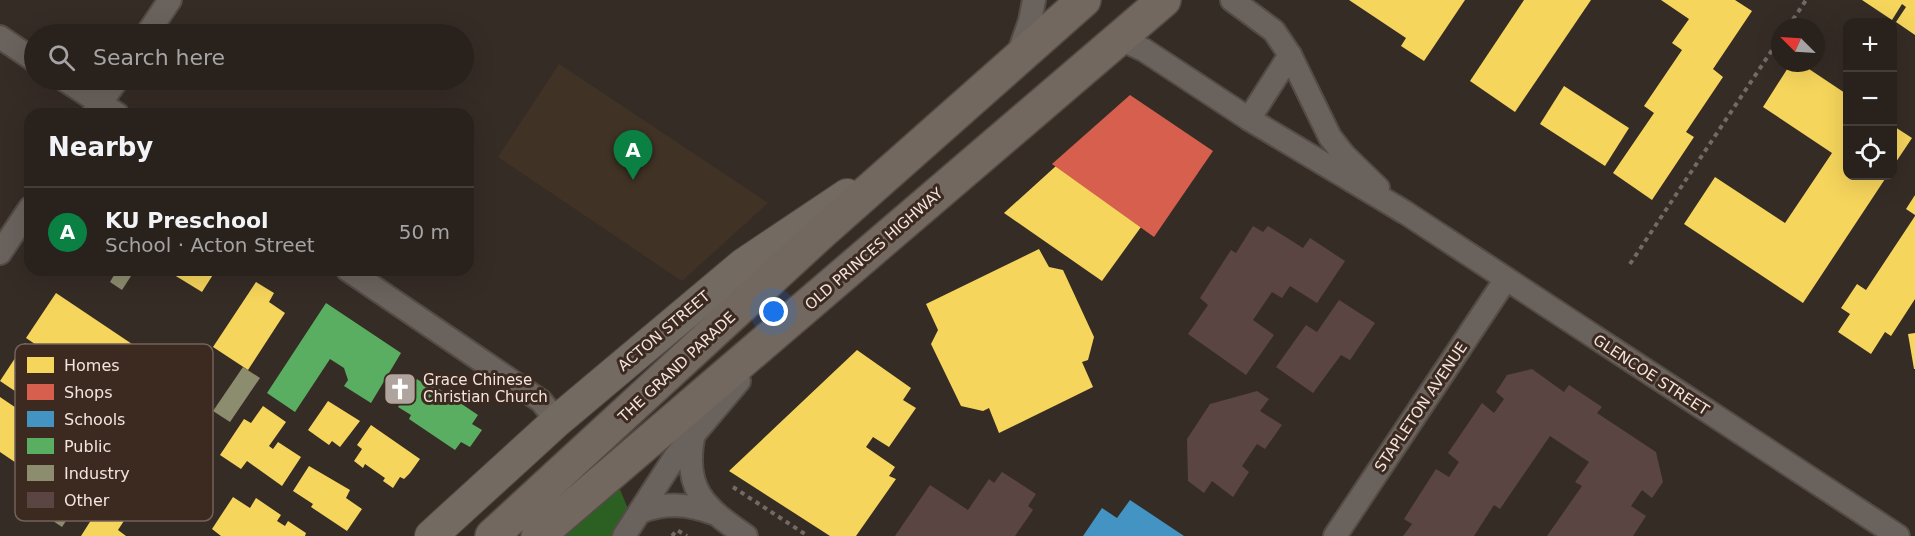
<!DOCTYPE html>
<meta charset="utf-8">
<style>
body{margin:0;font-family:"DejaVu Sans",sans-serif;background:#342e29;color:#f1f3f6}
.controls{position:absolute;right:18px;top:18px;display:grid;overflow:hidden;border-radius:12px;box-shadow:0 6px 24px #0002}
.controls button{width:54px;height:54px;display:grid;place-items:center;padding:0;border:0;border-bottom:2px solid #443e3b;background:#28211c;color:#f1f3f6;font:30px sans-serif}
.compass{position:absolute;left:1771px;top:18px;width:54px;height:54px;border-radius:50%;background:#28211c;box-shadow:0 6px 24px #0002;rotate:294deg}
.you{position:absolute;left:774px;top:312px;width:21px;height:21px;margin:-15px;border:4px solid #fff;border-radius:50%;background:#1a73e8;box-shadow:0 0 0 9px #1a73e833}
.badge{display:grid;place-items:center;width:39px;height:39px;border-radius:50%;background:#0b8043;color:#fff;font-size:20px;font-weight:700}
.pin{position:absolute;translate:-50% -50px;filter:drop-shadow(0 2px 3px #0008)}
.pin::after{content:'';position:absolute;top:32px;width:21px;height:18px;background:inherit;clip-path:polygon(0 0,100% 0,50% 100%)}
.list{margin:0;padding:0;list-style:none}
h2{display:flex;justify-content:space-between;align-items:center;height:78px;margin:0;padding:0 24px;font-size:26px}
h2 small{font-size:20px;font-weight:400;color:#a5a3a3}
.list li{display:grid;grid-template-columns:39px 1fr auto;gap:18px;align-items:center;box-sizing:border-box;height:90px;padding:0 24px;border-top:2px solid #443e3b}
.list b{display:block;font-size:22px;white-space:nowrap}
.list p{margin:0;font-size:20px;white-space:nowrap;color:#a5a3a3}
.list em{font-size:20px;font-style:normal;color:#a5a3a3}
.icon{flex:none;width:33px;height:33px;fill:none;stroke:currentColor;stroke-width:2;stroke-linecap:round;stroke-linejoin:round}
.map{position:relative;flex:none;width:1915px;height:536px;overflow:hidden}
.search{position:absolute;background:#28211c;box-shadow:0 6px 24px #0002;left:24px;top:24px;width:450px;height:66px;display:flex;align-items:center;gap:15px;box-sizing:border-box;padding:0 21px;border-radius:33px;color:#a5a3a3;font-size:22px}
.panel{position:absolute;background:#28211c;box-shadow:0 6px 24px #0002;left:24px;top:108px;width:450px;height:168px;border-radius:18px}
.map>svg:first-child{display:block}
.education{fill:#403225}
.forest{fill:#2c6023}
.homes{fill:#f6d55c}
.shops{fill:#d6604d}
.schools{fill:#4393c3}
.public{fill:#5aae61}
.industry{fill:#8c8c6e}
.building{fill:#5a4543}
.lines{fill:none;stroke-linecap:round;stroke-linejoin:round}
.street-casing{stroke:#544b45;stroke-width:26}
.secondary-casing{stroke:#544b45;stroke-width:34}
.primary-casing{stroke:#544b45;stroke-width:36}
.path{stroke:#726a66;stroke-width:4;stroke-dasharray:4.5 4.5;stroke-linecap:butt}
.street{stroke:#6a625d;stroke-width:22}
.secondary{stroke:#736a62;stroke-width:32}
.primary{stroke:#73685f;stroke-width:33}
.labels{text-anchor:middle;stroke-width:6;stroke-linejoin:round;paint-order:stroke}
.street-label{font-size:15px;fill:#f2e5df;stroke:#3c2a20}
.poi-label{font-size:15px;fill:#f2e5df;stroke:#3c2a20;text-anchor:start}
.key{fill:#3c2a20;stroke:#736259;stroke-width:1.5}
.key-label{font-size:16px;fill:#f2e5df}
</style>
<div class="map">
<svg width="1915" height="536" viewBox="0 0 1915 536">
<rect width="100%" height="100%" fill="#362c26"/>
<path class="education" d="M559,64L768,203L682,281L498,157Z"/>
<path class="forest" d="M619,487L628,509L614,536H563Z"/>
<g class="homes">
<path d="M1349,0H1465L1424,61L1401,46L1406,38Z"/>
<path d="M1524,0H1591L1515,112L1470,81Z"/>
<path d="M1661,0H1735L1752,11L1713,69L1723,77L1686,132L1694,137L1652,200L1613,173L1654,113L1644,106L1682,50L1672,43L1689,19Z"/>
<path d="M1862,0H1915V35L1896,22L1906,7L1902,4L1892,20Z"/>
<path d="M1791,63H1800L1848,95V176H1887L1803,303L1684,224L1715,177L1785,223L1832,153L1763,107Z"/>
<path d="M1564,86L1629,128L1605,166L1540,124Z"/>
<path d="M1892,125L1912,138L1892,168Z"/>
<path d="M1056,166L1141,227L1102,281L1004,213Z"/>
<path d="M1915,195V215L1906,209Z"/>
<path d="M1915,216V299L1891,336L1885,332L1871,354L1838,332L1850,314L1841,308L1857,284L1866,290Z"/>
<path d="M1039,249L1049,267L1063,270L1094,337L1088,360L1082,362L1093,387L999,433L989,408L983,411L961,406L931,344L938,330L926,304Z"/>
<path d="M166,270H216L202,292Z"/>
<path d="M256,282L274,293L269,302L285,313L248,370L213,347Z"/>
<path d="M56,293L135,346L105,391L26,338Z"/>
<path d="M1915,333V369H1914L1908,334Z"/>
<path d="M25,343L96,391L70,428L0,381Z"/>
<path d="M857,350L911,388L903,400L916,408L889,447L873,437L866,447L895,467L889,476L896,479L856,536H830L729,471Z"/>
<path d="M0,397L62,439L37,477L0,452Z"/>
<path d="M328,401L360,421L340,447L332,441L329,445L308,430Z"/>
<path d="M263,406L286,422L269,446L273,449L278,442L301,457L282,486L247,461L241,469L220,455L244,419L251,423Z"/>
<path d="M371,425L420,459L410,473L404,479L400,477L393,488L383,481L385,478L365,464L363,468L354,461L362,449L357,445Z"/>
<path d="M309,466L350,490L346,498L362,509L347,531L311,507L313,504L293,491Z"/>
<path d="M102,490L131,510L118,530L126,536H81L93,517L86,513Z"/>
<path d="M233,497L250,508L256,498L281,515L277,521L285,526L288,521L306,533L305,536H221L212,529Z"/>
</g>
<path class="shops" d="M1130,95L1213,151L1154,237L1052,164Z"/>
<path class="schools" d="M1130,500L1184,536H1083L1102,508L1117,518Z"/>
<g class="public">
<path d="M326,303L401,353L371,403L344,386L348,380L344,368L330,359L295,412L267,393Z"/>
<path d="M417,379L430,388L432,384L478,415L472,424L482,430L470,447L461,442L455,450L409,419L411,415L398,407Z"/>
</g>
<g class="industry">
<path d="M117,270H127L133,273L122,290L110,282Z"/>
<path d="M243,367L260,378L230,422L213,411Z"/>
<path d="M51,498L72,512L62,527L41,513Z"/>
</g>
<g class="building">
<path d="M1253,226L1263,232L1268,226L1303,248L1310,238L1345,261L1317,303L1290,286L1282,298L1272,292L1253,320L1274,335L1246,375L1188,334L1208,305L1200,298L1231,250L1236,253Z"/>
<path d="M1339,300L1375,323L1350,360L1341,355L1313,393L1276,367L1306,325L1317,332Z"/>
<path d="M1532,369L1564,392L1569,385L1602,407L1597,413L1656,452L1663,482L1652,498L1642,490L1631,506L1646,516L1633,536H1547L1582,486L1575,482L1589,462L1550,436L1500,509L1494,505L1474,536H1403L1412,524L1404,519L1436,469L1449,477L1459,462L1448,453L1482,403L1494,413L1504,399L1496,392L1507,375Z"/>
<path d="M1257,391L1269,399L1260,411L1282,425L1265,449L1257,444L1242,466L1249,472L1233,497L1212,481L1204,493L1188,481L1187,439L1210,404Z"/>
<path d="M1002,472L1036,494L1028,506L1033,510L1015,536H895L930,485L968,510L989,479L994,483Z"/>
</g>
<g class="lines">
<defs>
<g id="street">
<path d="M1232,0L1274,31L1290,55L1330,137L1344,155L1378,188"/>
<path d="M147,34L170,0"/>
<path d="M0,37L34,60"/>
<path d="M1118,38L1144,50L1249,119L1406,213L1898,536"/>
<path d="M1018,55L1030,21L1034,0"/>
<path d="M65,80L117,114"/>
<path d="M93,114L117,80"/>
<path d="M1249,119L1290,55"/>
<path d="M0,253L30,208"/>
<path d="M348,270L541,401L557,421"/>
<path d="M694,433C682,489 704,507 746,536"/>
<path d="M640,512C665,502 688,504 713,513"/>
<path d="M624,536L675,457L739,381"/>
<path d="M1335,536L1506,279"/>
</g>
<path id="secondary" d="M431,536L557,421L744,264L847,195"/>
<g id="primary">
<path d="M492,536L822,232L1084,0"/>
<path d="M538,536L1164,0"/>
</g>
</defs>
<use href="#street" class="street-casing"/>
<use href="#secondary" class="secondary-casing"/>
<use href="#primary" class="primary-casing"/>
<g class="path">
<path d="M1788,27L1806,0"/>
<path d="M1630,264L1780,38"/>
<path d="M733,487L808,536"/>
<path d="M672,536L677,530L687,536"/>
</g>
<use href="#street" class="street"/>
<use href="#secondary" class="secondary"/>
<use href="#primary" class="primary"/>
</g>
<defs>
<symbol id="church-square" viewBox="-11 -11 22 22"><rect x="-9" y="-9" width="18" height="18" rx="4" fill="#b0a49e" stroke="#3c2a20"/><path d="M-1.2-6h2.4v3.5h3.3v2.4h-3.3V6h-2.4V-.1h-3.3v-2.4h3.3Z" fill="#fff"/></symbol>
</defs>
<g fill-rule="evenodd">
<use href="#church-square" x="381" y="370" width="38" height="38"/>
</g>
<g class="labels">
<g class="street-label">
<text transform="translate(874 249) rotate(-41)" y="5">OLD PRINCES HIGHWAY</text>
<text transform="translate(664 331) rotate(-40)" y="5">ACTON STREET</text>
<text transform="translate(677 367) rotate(-43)" y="5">THE GRAND PARADE</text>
<text transform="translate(1651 375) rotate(33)" y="5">GLENCOE STREET</text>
<text transform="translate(1421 407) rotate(-56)" y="5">STAPLETON AVENUE</text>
</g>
<g class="poi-label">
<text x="423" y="385">Grace Chinese<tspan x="423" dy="17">Christian Church</tspan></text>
</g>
</g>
<rect x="15" y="344" width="198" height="177" rx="9" class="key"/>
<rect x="27" y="357" width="27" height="16" fill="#f6d55c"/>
<rect x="27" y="384" width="27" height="16" fill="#d6604d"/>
<rect x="27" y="411" width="27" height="16" fill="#4393c3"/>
<rect x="27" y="438" width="27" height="16" fill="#5aae61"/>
<rect x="27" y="465" width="27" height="16" fill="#8c8c6e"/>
<rect x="27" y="492" width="27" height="16" fill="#5a4543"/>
<g class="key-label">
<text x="64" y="371">Homes</text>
<text x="64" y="398">Shops</text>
<text x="64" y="425">Schools</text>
<text x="64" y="452">Public</text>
<text x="64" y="479">Industry</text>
<text x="64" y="506">Other</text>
</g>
</svg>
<div class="controls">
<button>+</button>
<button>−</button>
<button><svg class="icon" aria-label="locate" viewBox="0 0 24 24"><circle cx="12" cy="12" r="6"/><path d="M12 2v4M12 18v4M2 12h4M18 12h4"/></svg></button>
</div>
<svg class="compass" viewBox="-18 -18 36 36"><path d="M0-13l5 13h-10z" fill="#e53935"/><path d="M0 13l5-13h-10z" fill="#a5a3a3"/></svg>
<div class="you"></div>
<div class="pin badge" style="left:633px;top:180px">A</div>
<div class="search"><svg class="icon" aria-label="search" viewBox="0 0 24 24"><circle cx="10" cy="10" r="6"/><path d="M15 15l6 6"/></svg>Search here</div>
<section class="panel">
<h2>Nearby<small></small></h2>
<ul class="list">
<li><span class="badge">A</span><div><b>KU Preschool</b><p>School · Acton Street</p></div><em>50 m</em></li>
</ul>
</section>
</div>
